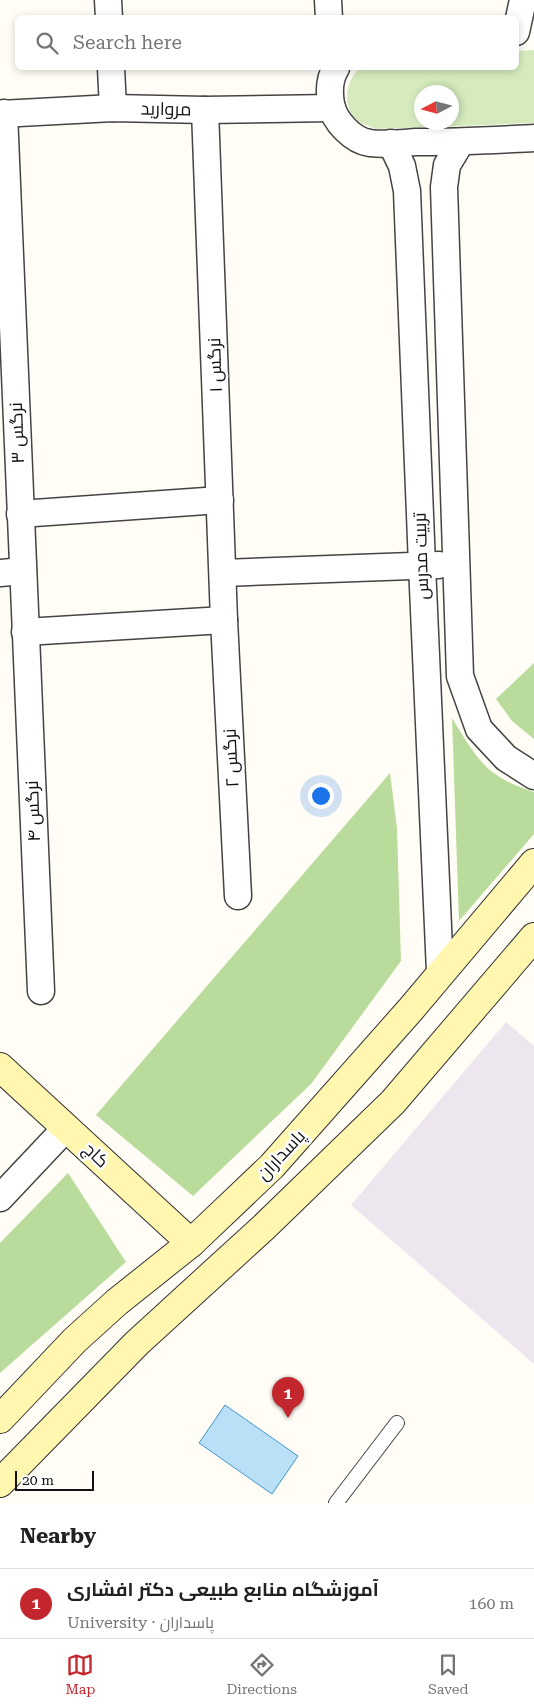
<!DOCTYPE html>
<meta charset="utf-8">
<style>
body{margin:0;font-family:"Roboto Serif",Cairo,serif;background:#f6f6f6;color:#202124}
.compass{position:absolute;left:414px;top:85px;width:45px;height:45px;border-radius:50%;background:#fff;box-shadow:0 2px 8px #0003;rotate:264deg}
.scale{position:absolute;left:15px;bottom:12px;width:79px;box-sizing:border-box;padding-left:5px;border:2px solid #111;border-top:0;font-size:14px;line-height:18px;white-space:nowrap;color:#111;-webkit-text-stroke:4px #fff;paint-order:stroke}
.you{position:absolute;left:320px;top:795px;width:18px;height:18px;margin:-12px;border:4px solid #fff;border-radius:50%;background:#1a73e8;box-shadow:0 0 0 8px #1a73e833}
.badge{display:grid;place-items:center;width:32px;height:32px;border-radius:50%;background:#c4262e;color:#fff;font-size:16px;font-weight:700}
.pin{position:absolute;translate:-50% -41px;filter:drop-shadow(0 1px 2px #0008)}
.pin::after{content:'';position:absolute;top:26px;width:18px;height:15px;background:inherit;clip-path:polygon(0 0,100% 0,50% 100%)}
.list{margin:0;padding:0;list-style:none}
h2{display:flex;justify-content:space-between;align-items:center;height:65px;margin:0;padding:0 20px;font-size:21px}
h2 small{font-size:16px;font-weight:400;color:#757577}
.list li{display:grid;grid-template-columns:32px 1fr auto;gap:15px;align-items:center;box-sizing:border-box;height:70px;padding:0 20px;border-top:1px solid #e0e0e0}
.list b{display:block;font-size:19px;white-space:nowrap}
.list p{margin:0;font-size:16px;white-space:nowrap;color:#757577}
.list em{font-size:16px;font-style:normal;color:#757577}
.icon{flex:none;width:28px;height:28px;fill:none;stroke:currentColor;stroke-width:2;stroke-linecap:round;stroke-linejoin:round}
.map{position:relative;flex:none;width:534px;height:1503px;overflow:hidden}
.search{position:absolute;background:#fff;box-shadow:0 2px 8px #0003;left:15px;right:15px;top:15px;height:55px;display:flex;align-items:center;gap:12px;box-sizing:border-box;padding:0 18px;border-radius:8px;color:#757577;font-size:19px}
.sheet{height:135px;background:#fff}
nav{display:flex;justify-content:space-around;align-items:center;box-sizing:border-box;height:70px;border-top:1px solid #e0e0e0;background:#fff;font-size:14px;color:#757577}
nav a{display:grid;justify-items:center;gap:2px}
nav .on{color:#c4262e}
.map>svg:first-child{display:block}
.industrial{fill:#eee6ef}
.green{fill:#d5ebbd;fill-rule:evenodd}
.forest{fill:#b9dc9c}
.water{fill:#b9e0f7;stroke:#3f96cf}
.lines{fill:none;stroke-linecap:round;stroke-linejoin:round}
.lane-casing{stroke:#444;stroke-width:16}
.street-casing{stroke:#444;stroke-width:29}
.secondary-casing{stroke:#333;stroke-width:30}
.lane{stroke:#fff;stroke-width:14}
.street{stroke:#fff;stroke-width:26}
.secondary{stroke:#fff6b0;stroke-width:28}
.labels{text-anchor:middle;stroke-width:5;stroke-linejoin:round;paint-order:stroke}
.street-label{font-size:18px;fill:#111;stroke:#fff}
</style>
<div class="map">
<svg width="534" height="1503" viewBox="0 0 534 1503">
<rect width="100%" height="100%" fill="#fffdf5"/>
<path class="industrial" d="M506,1022L534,1046V1364L351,1205Z"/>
<path class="green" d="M534,50V123L376,129C369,126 360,124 355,118C341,102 347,82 359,68H516L517,51ZM422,92H452V122H422Z"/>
<g class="forest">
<path d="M534,663V739L512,721L496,699Z"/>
<path d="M452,718C477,759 486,777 534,792V834L459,921Z"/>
<path d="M390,773L397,828L401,961L311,1084L193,1196L96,1115Z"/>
<path d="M68,1173L126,1262L0,1373V1243Z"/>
</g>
<path class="water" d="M225,1405L298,1456L272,1494L199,1443Z"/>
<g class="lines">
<defs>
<path id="lane" d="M336,1503L397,1423"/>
<g id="street">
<path d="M108,0L109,18"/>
<path d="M328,0L329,18"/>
<path d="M516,32L523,0"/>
<path d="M111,68L113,108"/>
<path d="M336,68C329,79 329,92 331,104C334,121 353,141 370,143C384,145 401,143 416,142C455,142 494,140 534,138"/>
<path d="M205,110L224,620L238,896"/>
<path d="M4,113L41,991"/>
<path d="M0,114L113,108L205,110L332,108"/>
<path d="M461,142L447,165L444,187L460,676L479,729L506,758L534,776"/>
<path d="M391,143L402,166L407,191L422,565L440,972"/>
<path d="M20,514L220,500"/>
<path d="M0,573L23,571"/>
<path d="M223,573L439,565"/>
<path d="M25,632L224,620"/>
<path d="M0,1198L66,1128"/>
</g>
<g id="secondary">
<path d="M0,1067L191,1243"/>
<path d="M0,1419L75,1340L117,1302L191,1243L272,1166L411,1009L534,863"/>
<path d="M0,1483L137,1343L264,1227L393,1102L534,937"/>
</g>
</defs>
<use href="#lane" class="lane-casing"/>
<use href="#street" class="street-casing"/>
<use href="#secondary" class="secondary-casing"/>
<use href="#lane" class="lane"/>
<use href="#street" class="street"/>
<use href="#secondary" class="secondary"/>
</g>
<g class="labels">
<g class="street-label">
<text transform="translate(166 109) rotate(1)" y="6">مروارید</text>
<text transform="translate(215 365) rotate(-92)" y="6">نرگس ۱</text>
<text transform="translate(17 433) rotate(-92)" y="6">نرگس ۳</text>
<text transform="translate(421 556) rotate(-92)" y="6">تربیت مدرس</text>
<text transform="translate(231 758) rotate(-93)" y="6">نرگس ۲</text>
<text transform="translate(33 811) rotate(-92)" y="6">نرگس ۴</text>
<text transform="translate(96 1155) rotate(43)" y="6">کاج</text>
<text transform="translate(281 1155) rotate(-47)" y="6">پاسداران</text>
</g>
</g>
</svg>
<svg class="compass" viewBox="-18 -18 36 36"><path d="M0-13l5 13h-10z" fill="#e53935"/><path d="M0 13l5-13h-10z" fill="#757577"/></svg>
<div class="scale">20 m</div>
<div class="you"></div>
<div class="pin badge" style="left:288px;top:1418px">1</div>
<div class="search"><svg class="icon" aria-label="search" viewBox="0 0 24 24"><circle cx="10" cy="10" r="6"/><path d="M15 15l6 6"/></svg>Search here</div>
</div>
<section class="sheet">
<h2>Nearby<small></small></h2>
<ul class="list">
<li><span class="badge">1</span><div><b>آموزشگاه منابع طبیعی دکتر افشاری</b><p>University · پاسداران</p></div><em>160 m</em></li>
</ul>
</section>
<nav>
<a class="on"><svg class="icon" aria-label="map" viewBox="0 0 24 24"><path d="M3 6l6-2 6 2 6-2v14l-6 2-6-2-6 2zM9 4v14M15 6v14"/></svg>Map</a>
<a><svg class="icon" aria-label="directions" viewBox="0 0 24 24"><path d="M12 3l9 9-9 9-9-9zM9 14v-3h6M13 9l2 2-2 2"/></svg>Directions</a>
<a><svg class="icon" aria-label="saved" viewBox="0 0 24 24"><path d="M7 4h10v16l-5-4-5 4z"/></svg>Saved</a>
</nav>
